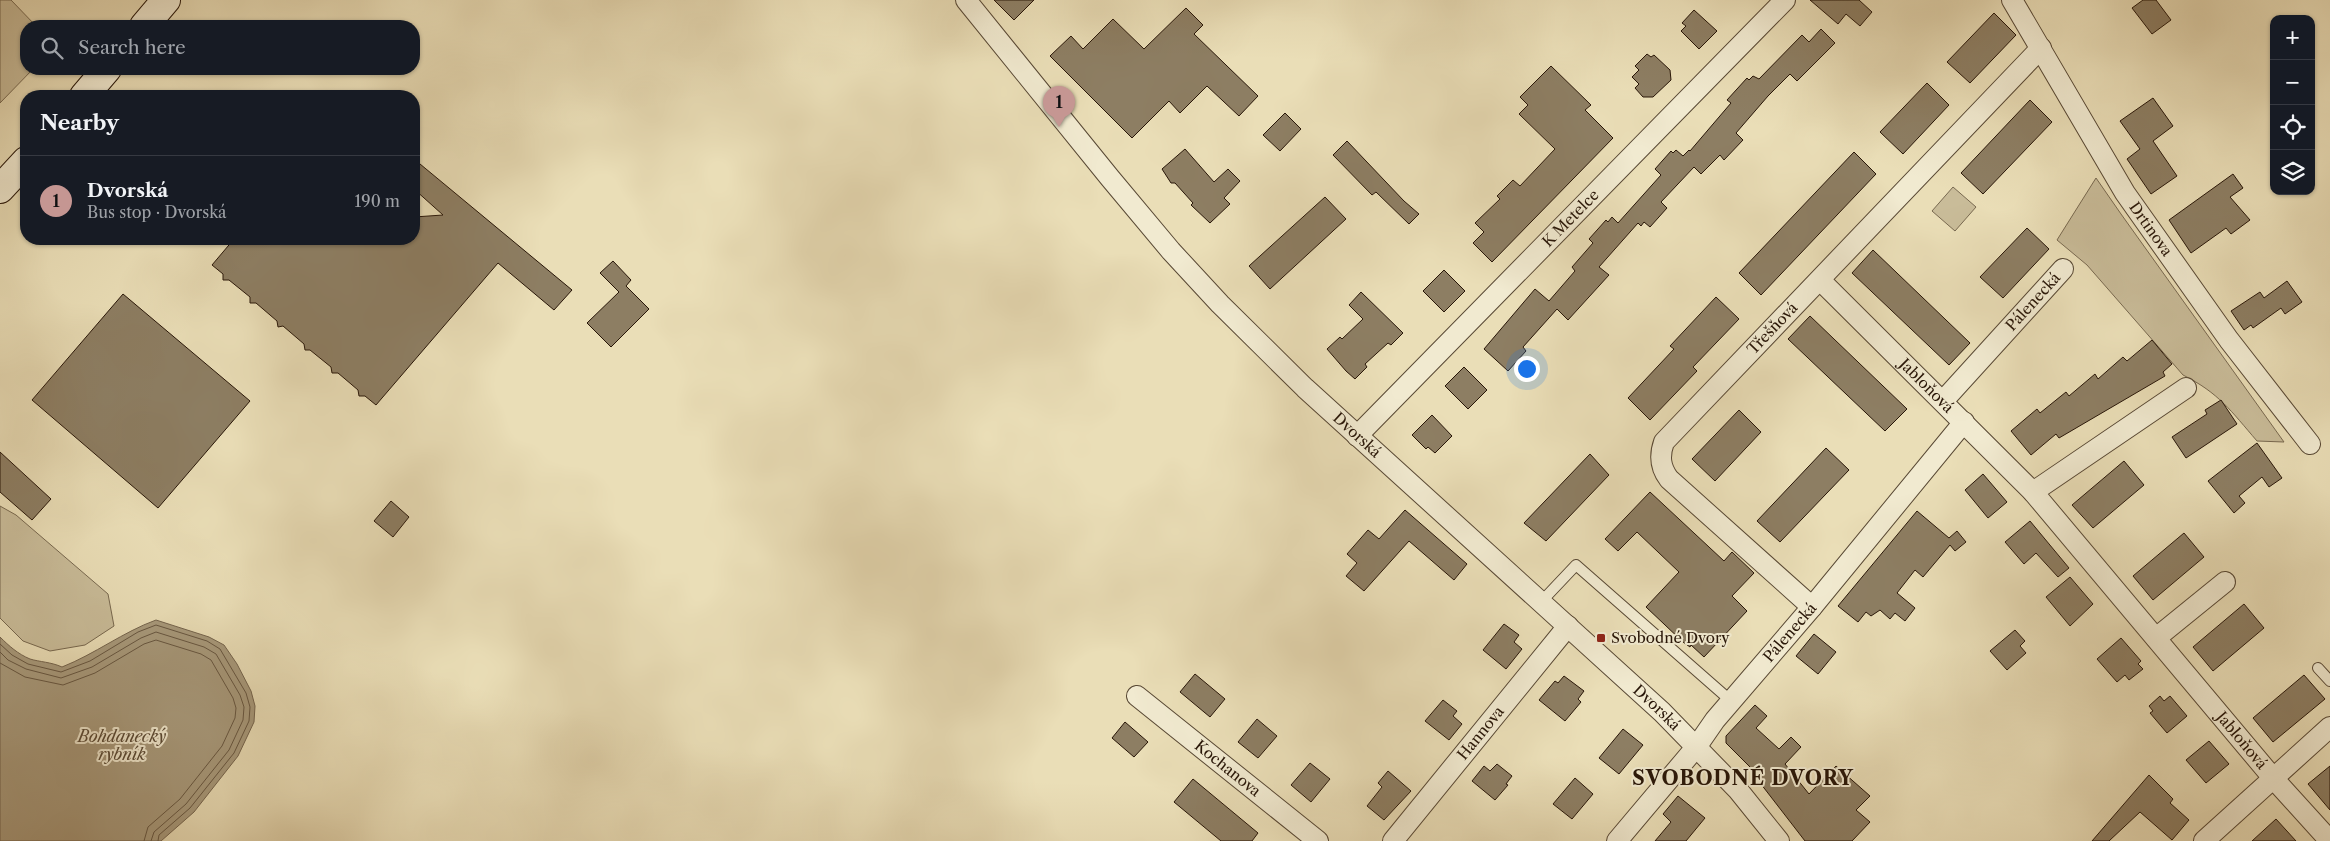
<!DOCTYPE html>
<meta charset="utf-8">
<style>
body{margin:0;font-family:"Libre Caslon Text",serif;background:#20242c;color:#f1f3f6}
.controls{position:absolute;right:15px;top:15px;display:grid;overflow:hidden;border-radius:10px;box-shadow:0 1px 4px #0004}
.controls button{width:45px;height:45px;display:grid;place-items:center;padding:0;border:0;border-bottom:1px solid #363941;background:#171b24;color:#f1f3f6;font:25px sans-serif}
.you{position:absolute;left:1526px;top:368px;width:18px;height:18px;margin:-12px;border:4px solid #fff;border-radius:50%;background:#1a73e8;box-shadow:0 0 0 8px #1a73e833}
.badge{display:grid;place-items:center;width:32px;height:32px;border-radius:50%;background:#c59692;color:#111;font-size:16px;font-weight:700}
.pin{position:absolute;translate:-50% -41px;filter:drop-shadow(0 1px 2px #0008)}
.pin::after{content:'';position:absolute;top:26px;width:18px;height:15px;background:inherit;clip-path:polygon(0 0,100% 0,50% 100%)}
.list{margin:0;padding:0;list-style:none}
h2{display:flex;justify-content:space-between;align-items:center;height:65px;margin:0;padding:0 20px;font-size:21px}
h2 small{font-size:16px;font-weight:400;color:#9ea1a6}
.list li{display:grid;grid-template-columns:32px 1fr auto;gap:15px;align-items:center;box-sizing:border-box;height:90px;padding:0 20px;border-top:1px solid #363941}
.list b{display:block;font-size:19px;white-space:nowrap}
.list p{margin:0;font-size:16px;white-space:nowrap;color:#9ea1a6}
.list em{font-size:16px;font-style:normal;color:#9ea1a6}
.icon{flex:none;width:28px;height:28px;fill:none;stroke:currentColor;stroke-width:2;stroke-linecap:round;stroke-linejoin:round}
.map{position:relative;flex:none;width:2330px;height:841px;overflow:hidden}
.search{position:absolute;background:#171b24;box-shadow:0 1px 4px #0004;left:20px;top:20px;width:400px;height:55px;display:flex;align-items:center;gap:12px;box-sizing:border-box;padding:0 18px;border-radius:20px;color:#9ea1a6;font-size:19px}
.panel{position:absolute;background:#171b24;box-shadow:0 1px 4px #0004;left:20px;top:90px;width:400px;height:155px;border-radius:20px}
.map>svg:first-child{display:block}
.green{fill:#c9bc99;stroke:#786950}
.water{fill:#a89a7c;stroke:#75654e}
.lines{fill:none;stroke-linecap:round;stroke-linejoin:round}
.shore{stroke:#685842;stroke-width:1}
.building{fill:#8d7e63;stroke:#281608}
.service-casing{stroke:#584834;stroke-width:12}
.minor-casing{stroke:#584834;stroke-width:22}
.secondary-casing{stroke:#281608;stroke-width:30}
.service{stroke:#f1ead0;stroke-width:10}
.minor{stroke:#f1ead0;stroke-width:20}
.secondary{stroke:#f1ead0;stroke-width:28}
.poi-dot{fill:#8f2418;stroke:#f1ead0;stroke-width:2}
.labels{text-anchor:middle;stroke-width:4;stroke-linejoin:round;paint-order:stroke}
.street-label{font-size:15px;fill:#281608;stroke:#f1ead0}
.poi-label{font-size:15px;fill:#281608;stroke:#f1ead0;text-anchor:start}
.water-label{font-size:16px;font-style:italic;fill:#5b4b36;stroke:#f1ead0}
.district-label{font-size:20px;font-weight:bold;letter-spacing:1px;fill:#281608;stroke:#f1ead0}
</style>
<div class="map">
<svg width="2330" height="841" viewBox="0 0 2330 841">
<rect width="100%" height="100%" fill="#eadeb7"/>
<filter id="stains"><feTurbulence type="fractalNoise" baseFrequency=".004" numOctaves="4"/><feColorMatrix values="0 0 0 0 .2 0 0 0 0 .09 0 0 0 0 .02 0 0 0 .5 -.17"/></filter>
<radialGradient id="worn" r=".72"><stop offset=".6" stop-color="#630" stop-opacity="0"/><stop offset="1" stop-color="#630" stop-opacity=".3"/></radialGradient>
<g class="green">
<path d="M0,0H11L36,26H26V69H33L0,103Z"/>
<path d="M2096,178L2121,214L2284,442L2257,441C2231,411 2219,393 2183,375L2087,265L2057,240Z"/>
<path d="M1953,187L1976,207L1955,231L1932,211Z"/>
<path d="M0,506L16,515L108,594L114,626L85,645L50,651L23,641L0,618Z"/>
</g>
<path class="water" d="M156,620L209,637L224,645L237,664L251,691L255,706L254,722L238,756L194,812L161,841H0V637C9,646 18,654 30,659C40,662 51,662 62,667C95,654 123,632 156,620Z"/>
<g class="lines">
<g class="shore">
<path d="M0,644L12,655L28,664L61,672L90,661L138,632L156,625L207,641L220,649L246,693L250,707L249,721L234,753L190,808L159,835L158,841"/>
<path d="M0,652L8,660L26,669L61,678L92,667L141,638L156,632L204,647L216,654L240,695L244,707L243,720L229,750L186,804L154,832L151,841"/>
<path d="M0,663L25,677L63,685L95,673L144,644L156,640L201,654L211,660L233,698L236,708L235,718L222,746L180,799L148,827L144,841"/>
</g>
</g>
<g class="building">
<path d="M994,0H1034L1014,20Z"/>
<path d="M1810,0H1859L1872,12L1860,26L1846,14L1838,24Z"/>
<path d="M2143,0H2156L2171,20L2152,34L2132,8Z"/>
<path d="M1186,8L1203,25L1194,34L1258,96L1239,116L1207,86L1180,113L1169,101L1132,138L1050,56L1071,36L1083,49L1113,19L1144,49Z"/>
<path d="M1694,10L1717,31L1699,49L1681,31L1686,26L1682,23Z"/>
<path d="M1994,13L2016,35L1970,83L1947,62Z"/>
<path d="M1821,29L1835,43L1797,81L1790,74L1768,96L1736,133L1743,140L1724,160L1720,155L1701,174L1694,167L1661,202L1667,208L1650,227L1644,222L1641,226L1638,223L1599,267L1609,275L1568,320L1557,309L1523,347L1526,351L1508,371L1484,349L1535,289L1549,301L1575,271L1572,267L1593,243L1589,239L1606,220L1608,222L1612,217L1618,223L1661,175L1655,169L1671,151L1673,153L1676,150L1683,156L1689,150L1690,151L1731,103L1727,100L1747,78L1749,80L1753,76L1759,79L1802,35L1809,42Z"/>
<path d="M1647,54L1651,57L1654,55L1670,70L1671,80L1653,97H1643L1635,88L1639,84L1632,77L1639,70L1635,66Z"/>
<path d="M1551,66L1591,105L1585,110L1613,138L1492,262L1473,243L1484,232L1475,223L1500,199L1497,196L1513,180L1520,186L1555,149L1519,114L1528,105L1520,97Z"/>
<path d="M1927,83L1949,105L1903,154L1880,132Z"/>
<path d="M2153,98L2173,126L2153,141L2177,176L2151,194L2127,159L2140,149L2120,121Z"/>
<path d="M2030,100L2052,122L1983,194L1961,173Z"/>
<path d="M1285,113L1301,129L1280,151L1263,135Z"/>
<path d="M1347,141L1404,201L1419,214L1409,224L1376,192L1372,195L1333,155Z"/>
<path d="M1185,149L1214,182L1228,169L1240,181L1224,198L1230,204L1210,223L1191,205L1193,203L1175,183H1171L1162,169Z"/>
<path d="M1854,152L1876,174L1761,295L1739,273Z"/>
<path d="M414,159L572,290L554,310L498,263L376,405L365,396H359L358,390L338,373H332L331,367L310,350H305L304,344L283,326L278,327L277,321L256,303H250V297L229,280H223V274L212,265L234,239H414V217L443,215L414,189Z"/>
<path d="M2233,174L2243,188L2230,197L2250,220L2231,234L2226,228L2191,253L2169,220Z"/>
<path d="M1325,197L1346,219L1270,289L1249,266Z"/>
<path d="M2027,228L2049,249L2003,298L1980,277Z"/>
<path d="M1873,250L1970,343L1949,365L1852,273Z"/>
<path d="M613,261L631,280L626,286L649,309L611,347L587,323L619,292L600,273Z"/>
<path d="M1444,270L1465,291L1444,312L1423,291Z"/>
<path d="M2287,281L2302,302L2285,314L2281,308L2253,328L2251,325L2244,330L2231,311L2260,292L2264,298Z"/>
<path d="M1361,292L1403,333L1391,345L1388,343L1365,364L1367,367L1355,379L1346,371L1327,349L1340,337L1342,339L1363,319L1349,305Z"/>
<path d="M123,294L250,401L158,508L32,400Z"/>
<path d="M1716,297L1739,319L1693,367L1697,371L1650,420L1628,398L1674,349L1670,346Z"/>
<path d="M1810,316L1907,409L1885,431L1788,339Z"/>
<path d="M2152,340L2172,364L2163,372L2165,376L2059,438L2056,434L2031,455L2011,431L2037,409L2040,413L2066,392L2069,396L2095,374L2098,379L2123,357L2127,361Z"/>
<path d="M1464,367L1487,390L1468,409L1445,386Z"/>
<path d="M2221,400L2237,424L2186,458L2172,437L2207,414L2205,410Z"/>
<path d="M1739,410L1761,432L1715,481L1692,459Z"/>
<path d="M1432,415L1452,436L1435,453L1428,447L1426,449L1412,435Z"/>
<path d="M2257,443L2282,478L2269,487L2262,477L2239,496L2245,503L2234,513L2208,481Z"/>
<path d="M1826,448L1849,470L1780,542L1757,521Z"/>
<path d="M0,452L51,499L32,520L0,492Z"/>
<path d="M1590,454L1609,475L1546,541L1524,523Z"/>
<path d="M2124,461L2144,485L2093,528L2072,505Z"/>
<path d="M1983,474L2007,502L1988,518L1965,490Z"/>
<path d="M1650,492L1724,561L1732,552L1754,573L1732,596L1747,611L1704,657L1691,645L1690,647L1683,642L1646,607L1679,572L1637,532L1618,551L1605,539Z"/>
<path d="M391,501L409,517L393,537L374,521Z"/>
<path d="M1405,510L1467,564L1454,580L1409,541L1364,591L1346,576L1357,563L1347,554L1368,530L1379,539Z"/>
<path d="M1917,511L1949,538L1957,531L1966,542L1955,551L1950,545L1923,577L1915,570L1897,593L1915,608L1905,621L1895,613L1890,619L1880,610L1871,616L1866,612L1858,622L1838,606Z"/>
<path d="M2030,521L2069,568L2058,577L2036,553L2024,564L2005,542Z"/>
<path d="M2184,533L2204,557L2153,600L2133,576Z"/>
<path d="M2070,577L2093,604L2070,626L2046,597Z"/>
<path d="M2244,604L2264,628L2213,671L2193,647Z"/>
<path d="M1504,624L1519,635L1514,642L1522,649L1506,669L1483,650Z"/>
<path d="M2015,630L2025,641L2020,646L2026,653L2007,670L1990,651Z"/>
<path d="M1814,634L1836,652L1818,674L1796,656Z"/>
<path d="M2121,638L2141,661L2138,664L2143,669L2129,680L2125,675L2117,682L2097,659Z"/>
<path d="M1195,674L1225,699L1210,717L1180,692Z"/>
<path d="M2304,675L2325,699L2273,742L2253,718Z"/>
<path d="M1564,676L1584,691L1578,699L1581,702L1565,721L1539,700L1555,681L1558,683Z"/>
<path d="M2160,696L2164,701L2170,696L2187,716L2167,733L2150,713L2153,711L2149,706Z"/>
<path d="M1443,700L1457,711L1453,716L1462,724L1449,740L1425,721Z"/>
<path d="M1755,705L1767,716L1756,728L1779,749L1791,737L1801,747L1785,764L1809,794L1836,766L1870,796L1856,810L1870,822L1852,841H1805L1754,775L1756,773L1726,743V736Z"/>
<path d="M1257,719L1277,736L1258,758L1238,742Z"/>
<path d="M1125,722L1148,742L1134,757L1112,738Z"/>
<path d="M1623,729L1643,745L1619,774L1599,758Z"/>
<path d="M2209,741L2229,764L2206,783L2186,760Z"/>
<path d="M1310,763L1330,779L1311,802L1291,785Z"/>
<path d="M1497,764L1512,776L1506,784L1508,785L1495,800L1472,781L1484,766L1490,771Z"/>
<path d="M2330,766V810L2308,784Z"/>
<path d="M1388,771L1411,791L1384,820L1367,806L1382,787L1378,783Z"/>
<path d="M2149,775L2173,799L2170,803L2189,820L2172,840L2140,812L2109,841H2092Z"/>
<path d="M1575,778L1593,794L1572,819L1553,804Z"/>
<path d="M1193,779L1258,833L1252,841H1221L1174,802Z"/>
<path d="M1678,796L1705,818L1686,841H1655L1671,822L1663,814Z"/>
<path d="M2276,819L2296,841H2252Z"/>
</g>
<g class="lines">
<defs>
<g id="service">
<path d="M1541,602L1576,565L1731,701"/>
<path d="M2318,668L2330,681"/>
</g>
<g id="minor">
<path id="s1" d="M966,0L1110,178L1171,251L1220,304L1305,388L1662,712L1738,790L1779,841"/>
<path id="s2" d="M2012,0L2125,193L2229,340L2310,444"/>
<path id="s3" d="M1820,280L2033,492L2273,778L2330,841"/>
<path id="s4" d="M1943,401L2063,269"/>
<path id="s5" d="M1357,436L1785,0"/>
<path d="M2033,492L2186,388"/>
<path id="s6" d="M1812,607L1669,479C1660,467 1659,456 1664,442L2041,48"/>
<path d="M2156,638L2225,582"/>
<path id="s7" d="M1137,696L1318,841"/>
<path id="s8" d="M1393,841L1568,626"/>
<path id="s9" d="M1617,841L1697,746L1715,720L1812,607L1964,422"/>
<path d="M2204,841L2330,727"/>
</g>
<g id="secondary">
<path d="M144,26L166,0"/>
<path d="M84,96L107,69"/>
<path d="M0,189L26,161"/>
</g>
</defs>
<use href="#service" class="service-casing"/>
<use href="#minor" class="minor-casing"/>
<use href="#secondary" class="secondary-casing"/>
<use href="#service" class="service"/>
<use href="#minor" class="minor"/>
<use href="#secondary" class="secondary"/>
</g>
<rect class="poi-dot" x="1596" y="633" width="10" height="10" rx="2.5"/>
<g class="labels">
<g class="street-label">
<text dy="5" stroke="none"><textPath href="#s5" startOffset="305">K Metelce</textPath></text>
<text dy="5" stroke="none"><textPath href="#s2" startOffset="268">Drtinova</textPath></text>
<text dy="5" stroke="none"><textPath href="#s4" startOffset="134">Pálenecká</textPath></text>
<text dy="5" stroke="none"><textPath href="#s6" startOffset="388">Třešňová</textPath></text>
<text dy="5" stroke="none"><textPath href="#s3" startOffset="150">Jabloňová</textPath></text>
<text dy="5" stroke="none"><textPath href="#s1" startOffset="586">Dvorská</textPath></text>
<text dy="5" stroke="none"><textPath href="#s9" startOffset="271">Pálenecká</textPath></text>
<text dy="5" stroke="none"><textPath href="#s1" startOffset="991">Dvorská</textPath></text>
<text dy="5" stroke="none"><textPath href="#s8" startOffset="139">Hannova</textPath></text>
<text dy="5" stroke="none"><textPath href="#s3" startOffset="625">Jabloňová</textPath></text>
<text dy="5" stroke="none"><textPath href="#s7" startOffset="116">Kochanova</textPath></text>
</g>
<g class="poi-label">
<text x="1611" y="643">Svobodné Dvory</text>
</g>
<g class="water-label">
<text x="122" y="742">Bohdanecký<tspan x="122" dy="18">rybník</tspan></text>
</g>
<g class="district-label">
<text x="1743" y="785">SVOBODNÉ DVORY</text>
</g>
</g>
<rect width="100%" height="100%" filter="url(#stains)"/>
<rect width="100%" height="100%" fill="url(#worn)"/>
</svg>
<div class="controls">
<button>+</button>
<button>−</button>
<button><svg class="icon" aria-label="locate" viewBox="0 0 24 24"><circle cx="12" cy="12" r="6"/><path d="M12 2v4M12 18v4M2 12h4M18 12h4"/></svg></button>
<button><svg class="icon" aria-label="layers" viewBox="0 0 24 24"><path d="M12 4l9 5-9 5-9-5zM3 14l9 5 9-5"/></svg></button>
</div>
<div class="you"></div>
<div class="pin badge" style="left:1059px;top:127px">1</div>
<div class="search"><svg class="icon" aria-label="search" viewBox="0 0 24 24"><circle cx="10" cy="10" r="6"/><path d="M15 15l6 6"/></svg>Search here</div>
<section class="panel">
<h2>Nearby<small></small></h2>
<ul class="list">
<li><span class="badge">1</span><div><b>Dvorská</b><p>Bus stop · Dvorská</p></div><em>190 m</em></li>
</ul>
</section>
</div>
